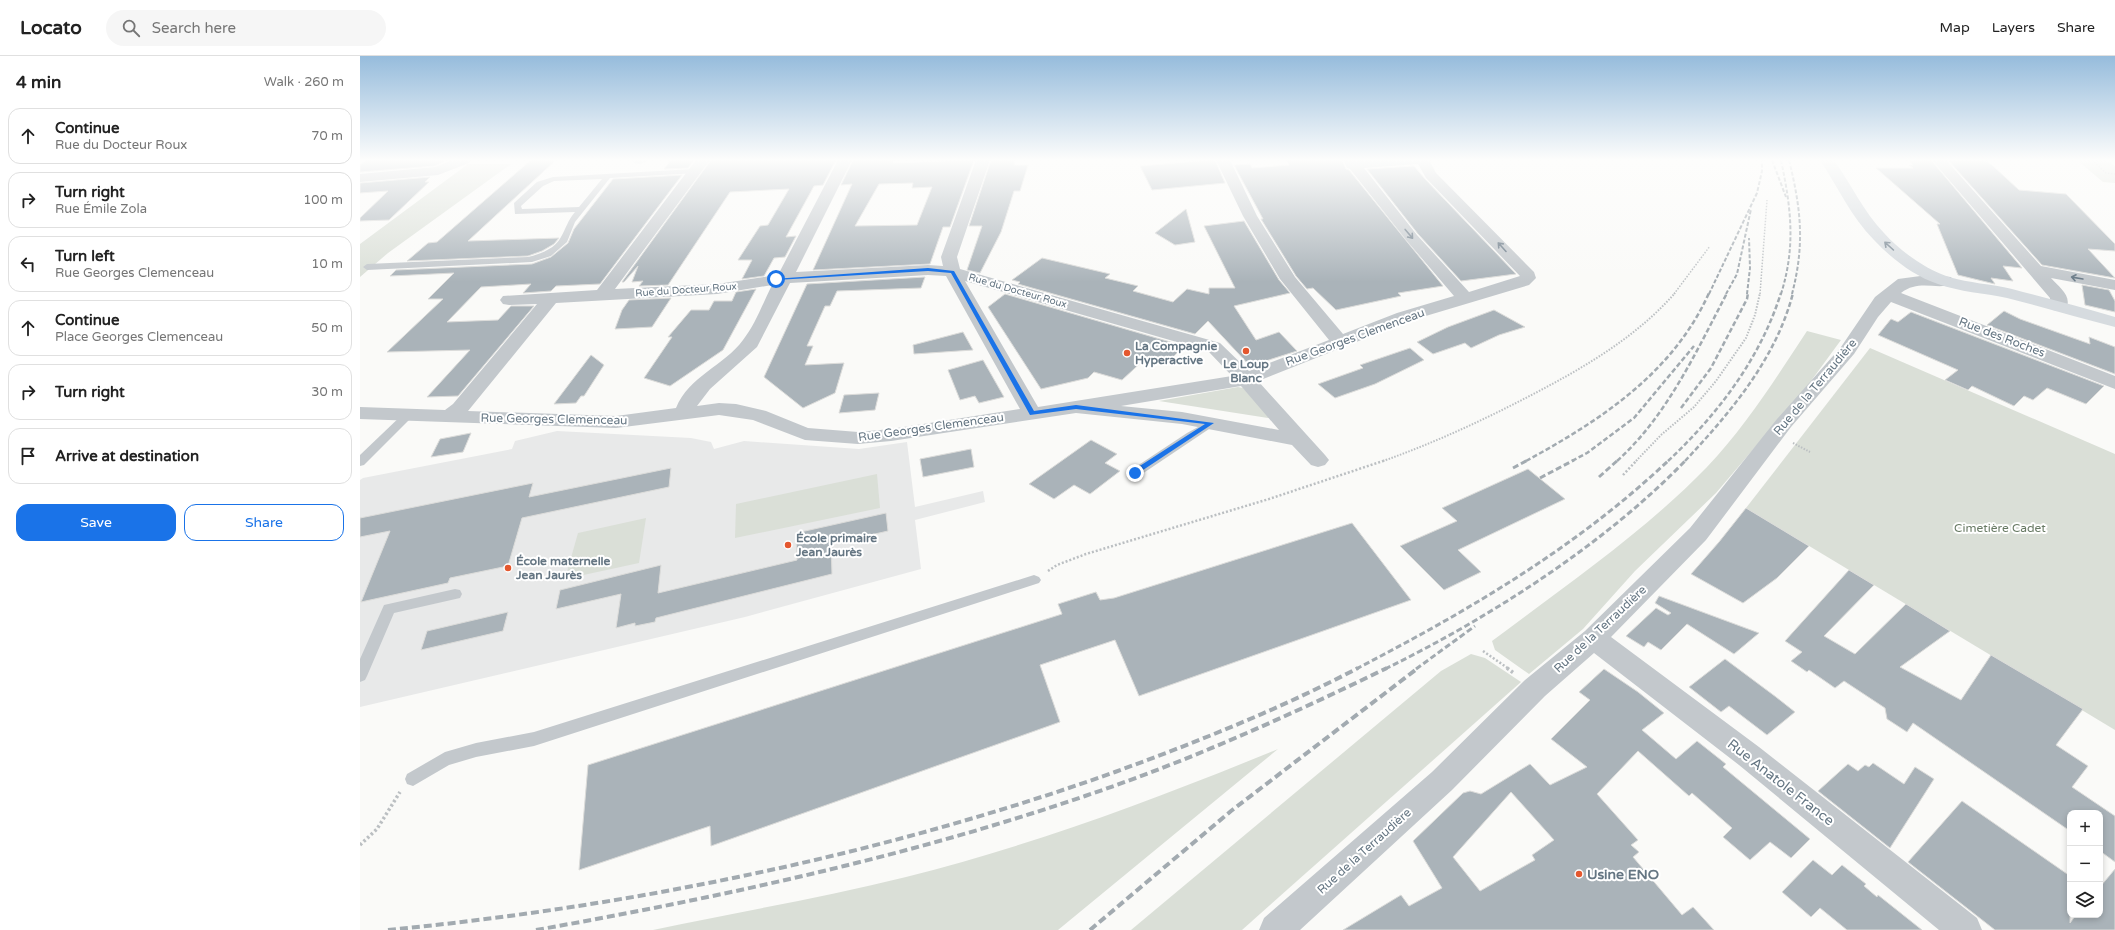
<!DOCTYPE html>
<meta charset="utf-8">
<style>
body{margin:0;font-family:"Varela Round",sans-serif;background:#f6f6f6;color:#222}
.controls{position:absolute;right:12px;bottom:12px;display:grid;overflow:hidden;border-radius:8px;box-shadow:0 2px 6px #0003}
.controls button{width:36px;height:36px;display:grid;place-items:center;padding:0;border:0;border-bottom:1px solid #e0e0e0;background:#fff;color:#222;font:20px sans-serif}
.stop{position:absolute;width:12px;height:12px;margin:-9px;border:3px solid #1a73e8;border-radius:50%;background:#fff}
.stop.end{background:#1a73e8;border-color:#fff;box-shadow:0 1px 4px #0008}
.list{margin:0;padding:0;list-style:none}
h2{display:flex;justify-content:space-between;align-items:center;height:52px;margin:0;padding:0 16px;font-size:17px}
h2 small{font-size:13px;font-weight:400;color:#767676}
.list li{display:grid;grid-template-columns:26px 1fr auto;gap:12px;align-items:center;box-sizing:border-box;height:56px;margin:0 8px 8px;padding:0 8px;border:1px solid #e0e0e0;border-radius:12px}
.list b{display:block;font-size:15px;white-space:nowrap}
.list p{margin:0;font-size:13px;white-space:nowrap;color:#767676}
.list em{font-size:13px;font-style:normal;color:#767676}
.actions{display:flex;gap:8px;padding:12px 16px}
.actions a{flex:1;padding:9px 0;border:1px solid #1a73e8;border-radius:12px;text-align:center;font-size:14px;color:#1a73e8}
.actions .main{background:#1a73e8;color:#fff}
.icon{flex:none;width:22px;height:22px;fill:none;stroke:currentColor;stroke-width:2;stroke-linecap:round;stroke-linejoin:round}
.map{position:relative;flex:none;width:1755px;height:874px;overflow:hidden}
header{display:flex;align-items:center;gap:24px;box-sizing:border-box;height:56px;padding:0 20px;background:#fff;border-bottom:1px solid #e0e0e0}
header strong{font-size:19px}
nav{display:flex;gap:22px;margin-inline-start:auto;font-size:14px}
.search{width:280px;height:36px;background:#f6f6f6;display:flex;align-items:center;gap:10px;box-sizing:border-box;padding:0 14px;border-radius:22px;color:#767676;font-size:15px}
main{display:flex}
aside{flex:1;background:#fff}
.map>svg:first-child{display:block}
.built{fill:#e8e9e9}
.green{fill:#dadfd7}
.building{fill:#aab3b9;stroke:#dcdcda;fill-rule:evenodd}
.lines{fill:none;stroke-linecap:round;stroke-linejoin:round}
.path-far3{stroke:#bbbfc2;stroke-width:1.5;stroke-dasharray:1.5 1.5;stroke-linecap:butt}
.path-far2{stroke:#bbbfc2;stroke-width:2;stroke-dasharray:1.5 1.5;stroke-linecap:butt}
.path-far1{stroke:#bbbfc2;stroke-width:2.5;stroke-dasharray:2 2;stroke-linecap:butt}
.path{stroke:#bbbfc2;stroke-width:3.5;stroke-dasharray:2.5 2.5;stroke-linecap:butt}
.service{fill:#c3c8cc;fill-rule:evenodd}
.minor{fill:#c3c8cc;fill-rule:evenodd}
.secondary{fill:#d6dbdf;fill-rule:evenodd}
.rail-far3{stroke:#a2aab0;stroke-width:2;stroke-dasharray:4 2;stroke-linecap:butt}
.rail-far2{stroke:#a2aab0;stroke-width:2.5;stroke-dasharray:5 2.5;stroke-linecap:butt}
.rail-far1{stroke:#a2aab0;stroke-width:3;stroke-dasharray:6 3;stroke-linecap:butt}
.rail{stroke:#a2aab0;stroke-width:4;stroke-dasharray:8 4;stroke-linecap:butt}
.oneway{stroke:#6a7a87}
.oneway2{stroke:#768591}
.route{fill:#1a73e8}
.poi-dot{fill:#e4572e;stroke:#fff;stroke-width:1.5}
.labels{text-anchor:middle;stroke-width:4;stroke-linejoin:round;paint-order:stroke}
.far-street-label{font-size:10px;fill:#657683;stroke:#fff}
.street-label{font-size:12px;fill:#657683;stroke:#fff}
.poi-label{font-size:12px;font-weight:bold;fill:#657683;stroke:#fff;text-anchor:start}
.park-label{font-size:12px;fill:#687a64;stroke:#fff}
.near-street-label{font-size:14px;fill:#657683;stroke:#fff}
.near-poi-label{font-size:14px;font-weight:bold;fill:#657683;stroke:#fff;text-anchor:start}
</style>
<header>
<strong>Locato</strong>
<div class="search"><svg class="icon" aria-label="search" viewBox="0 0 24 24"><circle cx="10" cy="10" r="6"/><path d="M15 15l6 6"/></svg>Search here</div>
<nav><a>Map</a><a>Layers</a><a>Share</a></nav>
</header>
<main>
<aside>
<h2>4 min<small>Walk · 260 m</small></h2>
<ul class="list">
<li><svg class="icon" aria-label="ahead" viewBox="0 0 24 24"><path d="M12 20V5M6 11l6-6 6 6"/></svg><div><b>Continue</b><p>Rue du Docteur Roux</p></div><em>70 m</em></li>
<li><svg class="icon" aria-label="right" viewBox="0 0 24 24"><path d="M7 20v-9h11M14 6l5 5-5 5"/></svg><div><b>Turn right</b><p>Rue Émile Zola</p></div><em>100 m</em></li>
<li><svg class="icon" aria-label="left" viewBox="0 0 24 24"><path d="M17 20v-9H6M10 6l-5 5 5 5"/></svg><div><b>Turn left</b><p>Rue Georges Clemenceau</p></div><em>10 m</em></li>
<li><svg class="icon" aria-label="ahead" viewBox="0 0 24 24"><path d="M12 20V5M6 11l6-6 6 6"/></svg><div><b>Continue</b><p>Place Georges Clemenceau</p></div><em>50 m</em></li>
<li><svg class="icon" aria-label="right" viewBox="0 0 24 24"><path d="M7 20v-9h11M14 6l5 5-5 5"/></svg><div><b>Turn right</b></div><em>30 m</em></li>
<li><svg class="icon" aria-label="arrive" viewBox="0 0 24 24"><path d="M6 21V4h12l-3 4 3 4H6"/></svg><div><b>Arrive at destination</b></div></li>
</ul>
<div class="actions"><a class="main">Save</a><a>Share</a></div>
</aside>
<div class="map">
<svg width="1755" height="874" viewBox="0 0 1755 874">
<rect width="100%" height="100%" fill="#fafaf8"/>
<path class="built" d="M197,375L331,382L351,386L354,393L384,385L499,393L547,386L555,451L623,435L625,446L555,464L561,513L385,561L0,651V424L3,422L152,393L155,385Z"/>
<g class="green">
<path d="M1717,104H1746L1755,110V127L1743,126Z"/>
<path d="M108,108H151L28,197L0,221V188Z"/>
<path d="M1447,275L1481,284L1448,329L1356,437L1275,515L1223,573L1169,618L1135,594L1132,585C1205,530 1283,477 1347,411C1386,370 1416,322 1447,275Z"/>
<path d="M1510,292L1755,398V674L1386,452Z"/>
<path d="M878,331L883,332L910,361L908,362L799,345Z"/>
<path d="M517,418L520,452L375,482L376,448Z"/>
<path d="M286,462L279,507L205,523L218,477Z"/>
<path d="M1111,598L1125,602L1161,626L882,874H771L1081,615Z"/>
<path d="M918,693L698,874H293C377,856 462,842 546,821C674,789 796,743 918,693Z"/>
</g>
<g class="building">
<path d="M6,104H87L75,110L0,116V109Z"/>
<path d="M171,104H196L108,185L199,182L194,188L182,195L168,200L47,205L68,187L77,186Z"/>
<path d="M311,104H334L328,112L304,113Z"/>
<path d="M351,104H476L463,129L454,130L426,181L436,180L425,201L414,202L404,220L382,223L392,204H378L400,170L408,169L429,133L370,136L308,229L279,230L283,225L272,226L278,210L264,226H262Z"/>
<path d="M493,104H534L533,107L614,104L590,171H583L570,208L453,214L492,128L481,129ZM553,127L552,132L572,131L557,169L495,170L519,128Z"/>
<path d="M631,104H655L654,109H668L660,135H654L641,176L620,217L607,214L622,170H609Z"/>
<path d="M851,104H855L865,127L792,134L780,110Z"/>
<path d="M927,104H982L986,113L989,114L1083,230L1038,237L1041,240L976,254L953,232L947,233L936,220L901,163H903L874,109L890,108L892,112L929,109Z"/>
<path d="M1548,104H1571L1662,212L1643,210L1653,225L1631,222L1635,228L1598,219L1577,168H1580L1516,112H1553L1549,109H1553Z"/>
<path d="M1588,104L1626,105L1632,109L1659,134L1706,138L1755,188V195L1728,193L1755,222L1682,209Z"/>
<path d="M1054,110L1065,123L1156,218L1101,225L1058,178L1007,113Z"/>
<path d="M322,119L240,228L196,230L191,235L163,237L171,228L121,231L87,266L138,264L151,250H174L98,340L67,341L110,294L27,296L83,243H68L94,217L30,220L36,214L172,208L191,201L208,187L214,173L253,123Z"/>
<path d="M70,121L65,126H69L29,164L0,165V162L28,135L0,137V127Z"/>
<path d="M826,153L835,186L815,189L795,177Z"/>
<path d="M884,165L919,224L930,237L874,250L896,284L919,276L937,295L890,310L848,265L835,278L658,228L660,226L652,224L682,202L750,218L745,222L778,230L773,235L813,246L827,233L849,238V232H875L844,170Z"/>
<path d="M565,221L561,232L477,235L470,250H465L447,290H453L445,309L484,307L475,337L443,352L404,321L447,228Z"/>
<path d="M1722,229L1749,234L1755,245V256L1725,249Z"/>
<path d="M396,233L363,294L310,330L284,322L312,281H308L331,254H349L354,245H372L376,236Z"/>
<path d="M645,238L824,290L812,302H809L805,305L787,301L762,324L734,316L728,322L681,333L628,251Z"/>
<path d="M311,242L292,271L255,273L262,254L269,244Z"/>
<path d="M1134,254L1165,271L1139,279L1111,292L1105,287L1073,298L1057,286L1088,271Z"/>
<path d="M1644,255L1660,263L1730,288L1729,281L1755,291V318L1627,269Z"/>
<path d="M1551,256L1744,330L1726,348L1687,332L1673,344L1664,340L1654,350L1612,330L1608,334L1585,324L1598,314L1518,279L1531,263L1538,266Z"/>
<path d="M603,276L613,294L554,298L553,289Z"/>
<path d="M1050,292L1064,304L1015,328L975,342L958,328L1003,312L1000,309Z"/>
<path d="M231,299L244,309L224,340H221L216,347L194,348Z"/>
<path d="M623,304L644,341L619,347L615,340L600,344L588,314Z"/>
<path d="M519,337L515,354L479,357L484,339Z"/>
<path d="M111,377L103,396L71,401L80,383Z"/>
<path d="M731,384L757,398L745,407L760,415L730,438L714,429L694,443L669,428Z"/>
<path d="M611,393L614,411L563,421L560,403Z"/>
<path d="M311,412L309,431L162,462L148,510L90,522L88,527L1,546L30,475L0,481V462L173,427L169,441Z"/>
<path d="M1168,413L1205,443L1098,494L1121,516L1084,534L1040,490L1097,465L1082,452Z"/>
<path d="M1386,452L1449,490L1417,522L1383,547L1331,518L1359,486Z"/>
<path d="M526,457L528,475L471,488L472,518L296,562L295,566L275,570V567L256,572L261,538L196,553L200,534L301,509L298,537L437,504L436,477Z"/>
<path d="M992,467L1051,544L779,640L755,584L680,609L700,666L351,790L350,770L219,814L228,709L702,558L698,548L736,536L740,544L754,542Z"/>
<path d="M1489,514L1514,529L1464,580L1495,598L1546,548L1590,575L1540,611L1601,644L1631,599L1723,653L1696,689L1728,710L1712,731L1755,760V806L1740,795V757H1710V775L1553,667L1547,676L1527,663L1525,652L1484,625L1475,632L1449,614L1447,616L1431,605L1442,596L1425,585Z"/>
<path d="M1299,540L1399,577L1374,598L1327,568L1301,594L1288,586L1284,591L1266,580L1296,552L1308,559L1311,557L1295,547Z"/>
<path d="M148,556L143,575L61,594L67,575Z"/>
<path d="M1365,603L1416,641L1435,656L1407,679L1369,650L1361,656L1329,631Z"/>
<path d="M1244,613L1278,636L1304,657L1282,674L1316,703L1337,685L1366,708L1363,711L1450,783L1431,802L1410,786L1390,804L1363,781L1372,772L1332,737L1329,740L1278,695L1237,738L1278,784L1271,789L1279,796L1273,801L1322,859L1333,851L1354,874H983L1041,839L1049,850L1082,832L1053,785L1103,737L1110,735L1121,738L1170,708L1190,729L1227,711L1191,683L1230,644L1219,636ZM1151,736L1194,784L1172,799L1175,804L1120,835L1093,801Z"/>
<path d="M1513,707L1544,728L1555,711L1574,723L1530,792L1458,735L1488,708L1498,715L1505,709L1509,711Z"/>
<path d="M1602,745L1710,820V867L1716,859H1740V831L1755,813V874H1635L1548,806Z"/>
<path d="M1453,804L1472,819L1482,809L1506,828L1504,830L1517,841L1518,839L1562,874H1487L1460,852L1451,861L1422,836Z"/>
</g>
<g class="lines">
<g class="path-far3">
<path d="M1732,104L1746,117L1755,118"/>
<path d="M1314,238L1350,190"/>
<path d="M1400,238L1407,144"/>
</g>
<g class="path-far2">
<path d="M1433,387L1450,396"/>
<path d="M1023,405C1077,386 1130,361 1181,334C1230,308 1278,279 1315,237"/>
<path d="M1276,405L1301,379L1334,351L1356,325L1386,282L1395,259L1400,237"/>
</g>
<g class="path-far1">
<path d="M1263,419L1277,404"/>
<path d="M688,515L697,509L726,498L909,443L1026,404"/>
<path d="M1123,595L1149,613"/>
</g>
<g class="path">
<path d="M1147,612L1155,618"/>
<path d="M0,789L17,773L40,736"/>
</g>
<g class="service">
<path d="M334,113L338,115L337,117L250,122L215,166L207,186L191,200L172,206L7,214L3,211L7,208L168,201C180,198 195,193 201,181C206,172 208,164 215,156L155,158L154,147L177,126L193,121ZM242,123L219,151L162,153L161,150L183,130L194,125Z"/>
<path d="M48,356L53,359L52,361L4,409L0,410V399L44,357Z"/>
<path d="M851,364L855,365L857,367L855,369L779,420H771L769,417L771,414L827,377Z"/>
<path d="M674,519L679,521L681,524L679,527L174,690L116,701L89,709L53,730L47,728L45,723L47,718L85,696L116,687L174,676Z"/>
<path d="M95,533L100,534L102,538L100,542L34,557L7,620L5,624L0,626V603L24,549Z"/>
</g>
<g class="minor">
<path d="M92,104H111L109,107L78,119L0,126V118L75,111Z"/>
<path d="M272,104H288L281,108L274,107Z"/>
<path d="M336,104H350L255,233L357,228L418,219L478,104H492L436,216L568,209L583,210L581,201L616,104H630L597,201L600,213L860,287L889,315L969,284L920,223L883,160L856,104H870L897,160L935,221L983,278L1037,257L1094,240L1047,185L990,113L987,112L983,104H1069L1076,117L1174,216L1176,222L1169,229L1049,265L898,325L965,399L969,404L965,409L958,411L951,409L932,389L822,368L716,357L531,385L498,388L445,384L393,364L359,359L256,372L0,363V351L85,354L93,348L177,248L149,249L143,248L140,244L143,240L237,234ZM1058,108L1066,122L1160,220L1109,236L1057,179L1004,112ZM568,219L586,220L660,353L531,373L498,376L448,372L406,355L376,348L359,347L337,350L350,333L397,291L430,227ZM605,225L848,295L872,320L678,351ZM412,229C403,247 395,269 383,284C364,310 329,320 316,352L256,360L108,355L196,247L357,238ZM881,330L919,374L822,356L761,350Z"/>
<path d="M1572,104H1586L1681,210L1755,224V234L1691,222C1699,231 1714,241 1705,254L1699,255L1693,254L1690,250V242Z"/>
<path d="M1568,219L1591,221L1593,225L1591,229C1573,233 1558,224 1541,237L1755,320V333L1531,246L1518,261L1494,298L1431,371L1346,484L1251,581L1399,691L1617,862L1622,874H1579L1379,709L1234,597L1185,640L1092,734L940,874H899L904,862L1072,716L1165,624L1225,575L1330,472L1417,363L1481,291L1515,241L1538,223Z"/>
</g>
<path class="secondary" d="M1460,104H1474C1491,128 1503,155 1524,177C1540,195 1565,213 1589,221C1609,227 1631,228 1652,233C1686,242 1721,251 1755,261V271C1719,262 1683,251 1647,242C1624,237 1600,236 1578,228C1554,220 1532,203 1514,184C1491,161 1478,131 1460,104Z"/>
<g class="rail-far3">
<path d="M1412,104L1426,141"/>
<path d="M1421,104C1431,152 1436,190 1421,238"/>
<path d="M1429,104C1441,153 1445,188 1432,238"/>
<path d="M1349,238L1397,137L1402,115V104"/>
<path d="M1366,238L1377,218L1391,153"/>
<path d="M1387,238L1390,212L1389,182"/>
</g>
<g class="rail-far2">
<path d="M1321,352L1351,312L1387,243L1388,237"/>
<path d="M1166,405C1241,364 1313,317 1349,237"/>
<path d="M1212,405L1227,397L1274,362L1334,290"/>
<path d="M1257,405C1307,360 1336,296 1367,237"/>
<path d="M1308,405C1358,358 1400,303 1421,237"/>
<path d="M1325,405C1370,357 1416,303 1433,237"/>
</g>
<g class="rail-far1">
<path d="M1153,412L1168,404"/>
<path d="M1239,421L1258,404"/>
<path d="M1180,422L1214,404"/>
<path d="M996,613C1108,555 1217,491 1309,404"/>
<path d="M1025,613C1129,562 1245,488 1326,404"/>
<path d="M1056,613L1115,570"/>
</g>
<g class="rail">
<path d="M28,874C274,850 522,799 755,716C837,686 920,653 998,612"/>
<path d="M176,874C362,841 546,801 725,740C829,705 928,660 1027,612"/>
<path d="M730,874L871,755L1058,612"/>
</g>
</g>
<defs><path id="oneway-shaft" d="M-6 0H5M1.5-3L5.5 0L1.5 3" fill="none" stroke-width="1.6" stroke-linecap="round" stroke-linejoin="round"/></defs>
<g class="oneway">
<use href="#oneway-shaft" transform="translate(1049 178) rotate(50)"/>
<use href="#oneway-shaft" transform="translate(1142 191) rotate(-132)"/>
<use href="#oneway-shaft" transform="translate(1717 222) rotate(-170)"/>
</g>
<use class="oneway2" href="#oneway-shaft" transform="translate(1529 190) rotate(-138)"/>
<linearGradient id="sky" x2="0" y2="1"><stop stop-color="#96bcdc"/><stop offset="0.46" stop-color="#fdfdfc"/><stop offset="1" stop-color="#fdfdfc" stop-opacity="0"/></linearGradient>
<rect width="1755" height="226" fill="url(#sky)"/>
<path class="route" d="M568,212L594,215L674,355L716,349L854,367L777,418H772V415L845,368L716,353L670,359L591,217L568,215L416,224L413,223Z"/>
<g class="poi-dot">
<circle cx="886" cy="295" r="4"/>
<circle cx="767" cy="297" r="4"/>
<circle cx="428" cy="489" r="4"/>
<circle cx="148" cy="512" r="4"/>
<circle cx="1219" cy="818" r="4"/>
</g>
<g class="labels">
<g class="far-street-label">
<text transform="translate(326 233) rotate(-4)" y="4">Rue du Docteur Roux</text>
<text transform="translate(658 234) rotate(16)" y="4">Rue du Docteur Roux</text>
</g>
<g class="street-label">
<text transform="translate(995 281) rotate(-20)" y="4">Rue Georges Clemenceau</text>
<text transform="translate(1642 281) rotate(21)" y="4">Rue des Roches</text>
<text transform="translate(1455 331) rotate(-50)" y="4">Rue de la Terraudière</text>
<text transform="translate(194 363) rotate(1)" y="4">Rue Georges Clemenceau</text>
<text transform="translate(571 371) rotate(-8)" y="4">Rue Georges Clemenceau</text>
<text transform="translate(1240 573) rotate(-43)" y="4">Rue de la Terraudière</text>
<text transform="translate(1004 795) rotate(-42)" y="4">Rue de la Terraudière</text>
</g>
<g class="poi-label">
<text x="775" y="294">La Compagnie<tspan x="775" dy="14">Hyperactive</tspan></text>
<text x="886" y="312" text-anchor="middle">Le Loup<tspan x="886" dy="14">Blanc</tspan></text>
<text x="436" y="486">École primaire<tspan x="436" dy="14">Jean Jaurès</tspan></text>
<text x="156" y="509">École maternelle<tspan x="156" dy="14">Jean Jaurès</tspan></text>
</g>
<g class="park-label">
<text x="1640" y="476">Cimetière Cadet</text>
</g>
<g class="near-street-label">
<text transform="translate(1421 726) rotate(38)" y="5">Rue Anatole France</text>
</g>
<g class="near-poi-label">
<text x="1227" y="823">Usine ENO</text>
</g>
</g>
</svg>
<div class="controls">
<button>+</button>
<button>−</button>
<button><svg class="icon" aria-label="layers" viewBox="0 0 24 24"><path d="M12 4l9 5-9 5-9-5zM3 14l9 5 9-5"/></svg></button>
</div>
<div class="stop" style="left:416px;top:223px"></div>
<div class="stop end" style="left:775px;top:417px"></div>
</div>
</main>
